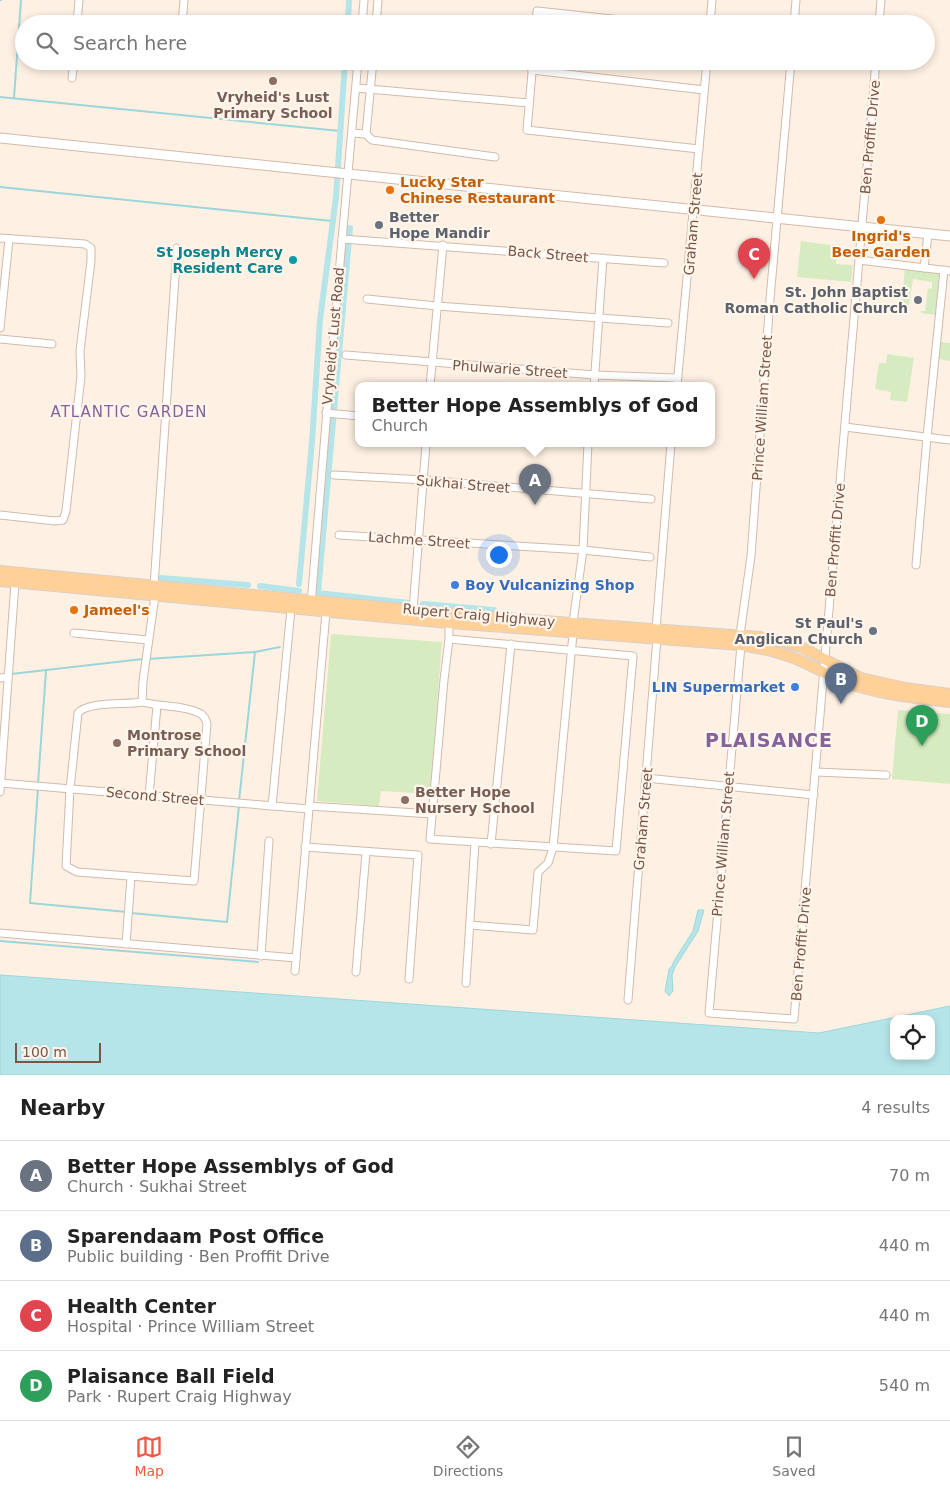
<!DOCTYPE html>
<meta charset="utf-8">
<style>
body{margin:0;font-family:"DejaVu Sans",sans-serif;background:#f6f6f6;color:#222}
.controls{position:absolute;right:15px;bottom:15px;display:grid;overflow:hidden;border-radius:10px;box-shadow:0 2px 8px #0003}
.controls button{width:45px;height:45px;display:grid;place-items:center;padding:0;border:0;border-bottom:1px solid #e0e0e0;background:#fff;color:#222;font:25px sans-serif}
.scale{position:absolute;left:15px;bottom:12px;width:86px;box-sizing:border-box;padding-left:5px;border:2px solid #785547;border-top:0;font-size:14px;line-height:18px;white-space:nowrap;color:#785547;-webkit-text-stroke:4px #fff5eb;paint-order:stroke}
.you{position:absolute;left:498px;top:554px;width:18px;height:18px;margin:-12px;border:4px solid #fff;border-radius:50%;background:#1a73e8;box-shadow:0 0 0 8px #1a73e833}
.badge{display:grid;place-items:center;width:32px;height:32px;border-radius:50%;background:#f05940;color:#fff;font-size:16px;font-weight:700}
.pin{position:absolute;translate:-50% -41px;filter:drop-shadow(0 1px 2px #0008)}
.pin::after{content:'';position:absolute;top:26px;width:18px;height:15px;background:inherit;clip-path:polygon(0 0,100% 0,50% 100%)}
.popup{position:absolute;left:355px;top:382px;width:360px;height:65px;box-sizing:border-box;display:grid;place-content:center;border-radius:10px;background:#fff;filter:drop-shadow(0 1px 4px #0005);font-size:16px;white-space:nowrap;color:#767676}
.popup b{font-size:19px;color:#222}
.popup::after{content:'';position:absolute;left:50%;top:100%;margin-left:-10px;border:10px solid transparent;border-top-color:#fff}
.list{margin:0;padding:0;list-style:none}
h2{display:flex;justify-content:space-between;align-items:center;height:65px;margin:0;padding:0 20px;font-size:21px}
h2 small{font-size:16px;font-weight:400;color:#767676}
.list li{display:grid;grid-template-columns:32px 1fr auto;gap:15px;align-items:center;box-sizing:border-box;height:70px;padding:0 20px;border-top:1px solid #e0e0e0}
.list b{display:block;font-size:19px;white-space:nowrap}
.list p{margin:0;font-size:16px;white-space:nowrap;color:#767676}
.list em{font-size:16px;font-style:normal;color:#767676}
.icon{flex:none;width:28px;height:28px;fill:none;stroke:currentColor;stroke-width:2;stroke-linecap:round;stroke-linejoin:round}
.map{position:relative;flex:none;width:950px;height:1075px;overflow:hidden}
.search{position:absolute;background:#fff;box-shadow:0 2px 8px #0003;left:15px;right:15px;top:15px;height:55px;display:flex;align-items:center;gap:12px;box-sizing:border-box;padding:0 18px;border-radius:28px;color:#767676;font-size:19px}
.sheet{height:345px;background:#fff}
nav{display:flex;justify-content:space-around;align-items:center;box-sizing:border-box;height:70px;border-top:1px solid #e0e0e0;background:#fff;font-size:14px;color:#767676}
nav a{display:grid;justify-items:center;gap:2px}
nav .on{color:#f05940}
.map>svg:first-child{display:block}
.green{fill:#d6ecc0}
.water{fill:#b6e5e9;stroke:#9cd6db;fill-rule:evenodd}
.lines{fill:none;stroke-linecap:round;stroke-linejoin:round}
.stream{stroke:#9cd6db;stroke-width:2}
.canal{stroke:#b6e5e9;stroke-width:6}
.minor-casing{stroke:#d2baab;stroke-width:9}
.secondary-casing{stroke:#d5b9a9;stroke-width:11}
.primary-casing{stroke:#d9cfcb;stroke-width:12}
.minor{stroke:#fff;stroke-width:7}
.secondary{stroke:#fff;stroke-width:9}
.primary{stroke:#ffd199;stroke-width:10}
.education-dot{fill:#8d6e63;stroke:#fff5eb;stroke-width:2}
.food-dot{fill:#e8710a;stroke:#fff5eb;stroke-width:2}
.worship-dot{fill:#6b7280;stroke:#fff5eb;stroke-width:2}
.culture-dot{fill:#0f9aa8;stroke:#fff5eb;stroke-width:2}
.shop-dot{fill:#3f7fe0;stroke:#fff5eb;stroke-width:2}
.labels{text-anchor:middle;stroke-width:4.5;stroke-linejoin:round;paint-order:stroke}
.education-label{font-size:14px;font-weight:bold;fill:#785e54;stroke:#fff5eb;text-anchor:start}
.street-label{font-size:14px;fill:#785547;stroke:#fff5eb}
.food-label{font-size:14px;font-weight:bold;fill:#c56008;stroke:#fff5eb;text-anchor:start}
.worship-label{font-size:14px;font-weight:bold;fill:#5b616d;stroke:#fff5eb;text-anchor:end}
.culture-label{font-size:14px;font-weight:bold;fill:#0d838f;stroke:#fff5eb;text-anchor:end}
.shop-label{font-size:14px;font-weight:bold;fill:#366cbe;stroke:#fff5eb;text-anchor:start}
.neighbourhood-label{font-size:15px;letter-spacing:1px;fill:#84629c;stroke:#fff5eb}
.district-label{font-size:19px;font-weight:bold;letter-spacing:1px;fill:#84629c;stroke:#fff5eb}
</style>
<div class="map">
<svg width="950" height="1075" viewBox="0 0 950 1075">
<rect width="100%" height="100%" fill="#fef1e3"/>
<g class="green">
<path d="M801,241L837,246L836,264L853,265L851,282L797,277Z"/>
<path d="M905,267L941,272L936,315L921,313V311H925L928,288L932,289V282L913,279L908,311L901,310Z"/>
<path d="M941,342L950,343V361L939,359Z"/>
<path d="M887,354L914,358L907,402L890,400L891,392L875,389L879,363H886Z"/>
<path d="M331,634L442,642L430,794L381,791L379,806L317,801Z"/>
<path d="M898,710L950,714V784L892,779Z"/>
</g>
<g class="water">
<path d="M698,910H704L698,931L675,967L672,975L673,991L669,996L665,991L669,969L672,966L674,961L693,931Z"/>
<path d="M0,975L819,1033L950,1006V1075H0ZM894,1019H931V1056H894Z"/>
</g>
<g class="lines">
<g class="stream">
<path d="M0,0H1"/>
<path d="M0,97L340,131"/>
<path d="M14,98L21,0"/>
<path d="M0,187L332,221"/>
<path d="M255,652L280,647"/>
<path d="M147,659L255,652L239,801"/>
<path d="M11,674L143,659"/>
<path d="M38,783L46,671"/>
<path d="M38,788L30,903L127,912"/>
<path d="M131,913L227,922L239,806"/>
<path d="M0,941L258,962"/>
</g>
<g class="canal">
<path d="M348,24L349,0"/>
<path d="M350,228L318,593L409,603"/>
<path d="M161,578L248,585"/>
<path d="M299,584L312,442L320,320L336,197L345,61"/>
<path d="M260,586L299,591"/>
<path d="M423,604L494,610"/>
</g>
<defs>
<g id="minor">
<path d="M77,24L79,0"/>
<path d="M182,24L184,0"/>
<path d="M362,24L364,0"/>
<path d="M376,24L378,0"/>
<path d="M536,24L537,11L659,24"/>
<path d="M710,24L712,0"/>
<path d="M794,24L796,0"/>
<path d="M879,24L881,0"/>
<path d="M533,61L527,130L699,149"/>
<path d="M532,70L704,90"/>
<path d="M72,78L74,61"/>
<path d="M356,88L529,103"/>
<path d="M352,133L366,134L372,140L495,157"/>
<path d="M366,134L373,61"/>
<path d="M0,238L85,244L91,248V261L80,351L81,376L66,511L63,520L55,521L0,515"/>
<path d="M342,239L664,263"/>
<path d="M859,260L950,271"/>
<path d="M924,268L928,234"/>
<path d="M367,299L437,306L668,323"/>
<path d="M0,328L9,239"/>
<path d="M0,339L52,344"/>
<path d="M346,355L595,375L674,378"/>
<path d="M430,386L443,245"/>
<path d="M594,386L603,258"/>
<path d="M677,386L707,61"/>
<path d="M326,413L359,416"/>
<path d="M845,427L950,440"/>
<path d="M334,475L424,480L651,499"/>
<path d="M339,535L583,550L650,557"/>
<path d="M916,565L927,437L944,270"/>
<path d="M154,586L177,248"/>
<path d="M311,604L329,386L358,61"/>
<path d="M413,610L426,444"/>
<path d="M573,622L583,550L588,444"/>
<path d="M449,623V639L444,680L430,839L616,851L633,656L449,639"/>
<path d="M656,629L671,444"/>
<path d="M74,633L148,640"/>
<path d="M740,635L751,556L770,299L791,61"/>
<path d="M741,645L709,1013L794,1019L876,61"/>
<path d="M0,678L8,677"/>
<path d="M142,702C160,707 185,705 201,714C204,716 206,720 207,724L194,881L77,872L66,866L70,789L78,713C88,701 126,705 142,702Z"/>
<path d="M142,702L143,681L155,596"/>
<path d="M816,772L886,775"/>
<path d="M646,778L814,795"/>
<path d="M0,783L309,809"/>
<path d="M0,792L15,583"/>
<path d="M149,796L157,706"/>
<path d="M272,806L291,609"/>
<path d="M309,806L432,814"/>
<path d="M491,844L511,644"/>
<path d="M305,847L418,855L409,979"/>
<path d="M470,925L533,930L538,872L548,863L553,848L573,634"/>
<path d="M0,933L296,958"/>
<path d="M126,944L131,877"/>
<path d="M261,956L269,841"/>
<path d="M295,971L326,612"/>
<path d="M356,972L366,852"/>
<path d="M466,983L475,842"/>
<path d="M628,1000L657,638"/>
</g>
<path id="secondary" d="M0,138L950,236"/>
<g id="primary">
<path d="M0,571L465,615L759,637L780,641L801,647L861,678L905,688L950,694"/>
<path d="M0,581L449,623L741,645C764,649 786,653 807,664C819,669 829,676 841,681C876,694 913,698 950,702"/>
</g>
</defs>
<use href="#minor" class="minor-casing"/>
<use href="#secondary" class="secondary-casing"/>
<use href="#primary" class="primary-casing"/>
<use href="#minor" class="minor"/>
<use href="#secondary" class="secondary"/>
<use href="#primary" class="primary"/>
</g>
<g class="education-dot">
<circle cx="273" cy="81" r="5"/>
<circle cx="117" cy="743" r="5"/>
<circle cx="405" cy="800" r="5"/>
</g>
<g class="food-dot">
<circle cx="390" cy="190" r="5"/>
<circle cx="881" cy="220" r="5"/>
<circle cx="74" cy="610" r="5"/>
</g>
<g class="worship-dot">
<circle cx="379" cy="225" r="5"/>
<circle cx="918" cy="300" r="5"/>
<circle cx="873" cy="631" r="5"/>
</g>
<circle class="culture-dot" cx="293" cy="260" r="5"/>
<g class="shop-dot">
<circle cx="455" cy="585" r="5"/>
<circle cx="795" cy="687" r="5"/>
</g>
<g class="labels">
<g class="education-label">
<text x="273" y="102" text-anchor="middle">Vryheid's Lust<tspan x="273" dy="16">Primary School</tspan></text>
<text x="127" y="740">Montrose<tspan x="127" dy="16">Primary School</tspan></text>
<text x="415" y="797">Better Hope<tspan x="415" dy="16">Nursery School</tspan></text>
</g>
<g class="street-label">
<text transform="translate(870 137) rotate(-85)" y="5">Ben Proffit Drive</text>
<text transform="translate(693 224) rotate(-85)" y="5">Graham Street</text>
<text transform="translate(548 254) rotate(5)" y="5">Back Street</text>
<text transform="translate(333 336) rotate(-85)" y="5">Vryheid's Lust Road</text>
<text transform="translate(510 369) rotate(4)" y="5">Phulwarie Street</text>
<text transform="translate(762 408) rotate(-86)" y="5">Prince William Street</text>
<text transform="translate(463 484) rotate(5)" y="5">Sukhai Street</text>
<text transform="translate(419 540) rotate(4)" y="5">Lachme Street</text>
<text transform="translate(835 540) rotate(-85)" y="5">Ben Proffit Drive</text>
<text transform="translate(479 615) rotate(5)" y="5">Rupert Craig Highway</text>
<text transform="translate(155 796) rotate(5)" y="5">Second Street</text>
<text transform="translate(643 819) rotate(-85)" y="5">Graham Street</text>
<text transform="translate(723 844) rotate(-85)" y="5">Prince William Street</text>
<text transform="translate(801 944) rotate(-85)" y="5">Ben Proffit Drive</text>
</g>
<g class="food-label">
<text x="400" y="187">Lucky Star<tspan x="400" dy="16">Chinese Restaurant</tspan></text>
<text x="881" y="241" text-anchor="middle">Ingrid's<tspan x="881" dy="16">Beer Garden</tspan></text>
<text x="84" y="615">Jameel's</text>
</g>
<g class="worship-label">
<text x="389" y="222" text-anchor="start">Better<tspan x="389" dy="16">Hope Mandir</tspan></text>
<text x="908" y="297">St. John Baptist<tspan x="908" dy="16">Roman Catholic Church</tspan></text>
<text x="863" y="628">St Paul's<tspan x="863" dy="16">Anglican Church</tspan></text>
</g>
<g class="culture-label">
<text x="283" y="257">St Joseph Mercy<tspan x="283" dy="16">Resident Care</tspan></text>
</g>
<g class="shop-label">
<text x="465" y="590">Boy Vulcanizing Shop</text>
<text x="785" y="692" text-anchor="end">LIN Supermarket</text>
</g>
<g class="neighbourhood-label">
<text x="129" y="417">ATLANTIC GARDEN</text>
</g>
<g class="district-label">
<text x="769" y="747">PLAISANCE</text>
</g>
</g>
</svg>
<div class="controls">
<button><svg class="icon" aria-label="locate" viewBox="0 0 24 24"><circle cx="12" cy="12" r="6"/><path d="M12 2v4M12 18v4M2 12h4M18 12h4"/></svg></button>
</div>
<div class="scale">100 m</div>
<div class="you"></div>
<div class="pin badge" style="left:535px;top:505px;background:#6b7280">A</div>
<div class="popup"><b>Better Hope Assemblys of God</b>Church</div>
<div class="pin badge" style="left:841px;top:704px;background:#5c6f8a">B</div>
<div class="pin badge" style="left:754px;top:279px;background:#e0444e">C</div>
<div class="pin badge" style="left:922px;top:746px;background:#2e9e5b">D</div>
<div class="search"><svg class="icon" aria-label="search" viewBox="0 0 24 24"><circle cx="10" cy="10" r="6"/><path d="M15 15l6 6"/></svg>Search here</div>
</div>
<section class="sheet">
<h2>Nearby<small>4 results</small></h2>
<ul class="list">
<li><span class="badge" style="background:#6b7280">A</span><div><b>Better Hope Assemblys of God</b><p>Church · Sukhai Street</p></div><em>70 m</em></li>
<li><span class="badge" style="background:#5c6f8a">B</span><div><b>Sparendaam Post Office</b><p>Public building · Ben Proffit Drive</p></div><em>440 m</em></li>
<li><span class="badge" style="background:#e0444e">C</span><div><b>Health Center</b><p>Hospital · Prince William Street</p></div><em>440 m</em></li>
<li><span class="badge" style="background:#2e9e5b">D</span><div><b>Plaisance Ball Field</b><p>Park · Rupert Craig Highway</p></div><em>540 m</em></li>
</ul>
</section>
<nav>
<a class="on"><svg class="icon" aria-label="map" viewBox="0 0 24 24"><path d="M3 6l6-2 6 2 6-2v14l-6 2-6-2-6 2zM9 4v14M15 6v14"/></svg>Map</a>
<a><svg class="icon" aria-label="directions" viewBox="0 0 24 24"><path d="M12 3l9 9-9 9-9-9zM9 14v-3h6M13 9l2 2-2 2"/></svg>Directions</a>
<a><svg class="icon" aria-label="saved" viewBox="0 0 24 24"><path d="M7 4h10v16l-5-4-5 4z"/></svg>Saved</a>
</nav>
